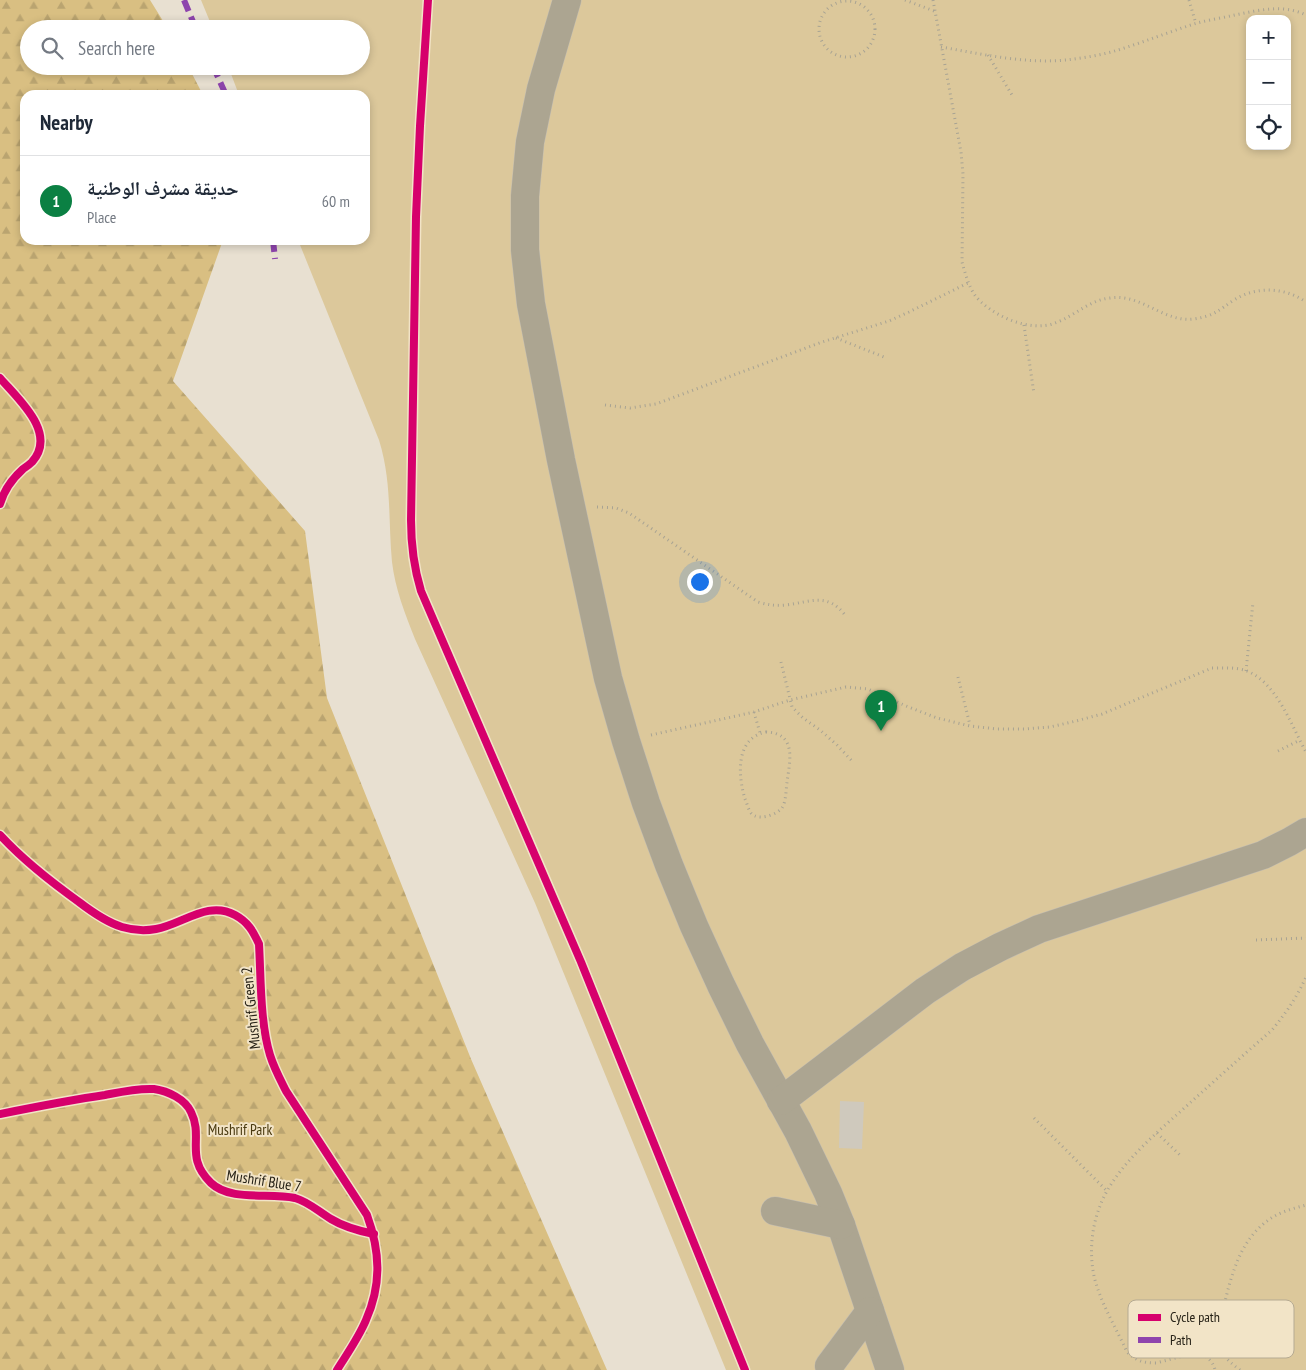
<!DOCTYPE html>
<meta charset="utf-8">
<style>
body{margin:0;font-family:"PT Sans Narrow","Noto Naskh Arabic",sans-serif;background:#f6f6f7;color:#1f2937}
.controls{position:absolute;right:15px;top:15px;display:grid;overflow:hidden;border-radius:10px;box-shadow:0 2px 8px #0003}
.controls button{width:45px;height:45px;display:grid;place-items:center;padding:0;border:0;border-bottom:1px solid #e0e1e3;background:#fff;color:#1f2937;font:25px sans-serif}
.you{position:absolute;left:699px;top:581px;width:18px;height:18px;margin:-12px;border:4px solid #fff;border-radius:50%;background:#1a73e8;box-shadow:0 0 0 8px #1a73e833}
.badge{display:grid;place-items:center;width:32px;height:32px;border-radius:50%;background:#0b8043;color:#fff;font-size:16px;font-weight:700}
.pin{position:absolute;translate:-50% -41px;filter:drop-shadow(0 1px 2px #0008)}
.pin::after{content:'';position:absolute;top:26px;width:18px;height:15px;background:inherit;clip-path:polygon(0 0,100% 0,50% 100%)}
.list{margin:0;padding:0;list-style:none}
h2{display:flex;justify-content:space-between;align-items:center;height:65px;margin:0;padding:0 20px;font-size:21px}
h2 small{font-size:16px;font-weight:400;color:#747a83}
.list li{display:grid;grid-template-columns:32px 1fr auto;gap:15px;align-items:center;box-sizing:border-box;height:90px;padding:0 20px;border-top:1px solid #e0e1e3}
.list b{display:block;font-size:19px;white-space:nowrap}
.list p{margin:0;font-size:16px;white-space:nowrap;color:#747a83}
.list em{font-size:16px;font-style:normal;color:#747a83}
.icon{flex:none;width:28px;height:28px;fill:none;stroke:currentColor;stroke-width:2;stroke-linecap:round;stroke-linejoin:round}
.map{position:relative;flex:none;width:1306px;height:1370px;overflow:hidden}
.search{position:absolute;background:#fff;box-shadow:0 2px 8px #0003;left:20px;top:20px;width:350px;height:55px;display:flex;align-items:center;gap:12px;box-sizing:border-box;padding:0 18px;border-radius:28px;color:#747a83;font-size:19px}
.panel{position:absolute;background:#fff;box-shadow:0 2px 8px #0003;left:20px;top:90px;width:350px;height:155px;border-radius:15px}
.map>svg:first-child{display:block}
.green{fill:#dcc89b;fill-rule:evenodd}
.forest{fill:url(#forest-firs)}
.building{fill:#cfc9bd}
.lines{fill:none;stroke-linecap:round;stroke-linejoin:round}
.minor-casing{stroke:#c3bdb1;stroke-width:29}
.path{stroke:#a8a393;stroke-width:3;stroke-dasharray:1 4;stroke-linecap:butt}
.minor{stroke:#aca591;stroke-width:28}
.quiet{stroke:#8e44ad;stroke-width:6;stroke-dasharray:12 6;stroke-linecap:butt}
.cycleway-casing{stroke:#f2e4c7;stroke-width:11}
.cycleway{stroke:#d6006c;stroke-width:8}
.labels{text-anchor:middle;stroke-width:4;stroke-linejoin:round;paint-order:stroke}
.street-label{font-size:15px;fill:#262116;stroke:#f2e4c7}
.park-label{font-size:15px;fill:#49390f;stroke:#f2e4c7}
.key{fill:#f2e4c7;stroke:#b5aa92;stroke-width:1}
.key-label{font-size:14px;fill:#262116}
</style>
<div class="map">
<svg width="1306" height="1370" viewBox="0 0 1306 1370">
<defs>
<pattern id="forest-firs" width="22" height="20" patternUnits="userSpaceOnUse" patternTransform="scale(1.25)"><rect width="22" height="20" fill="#d9bf82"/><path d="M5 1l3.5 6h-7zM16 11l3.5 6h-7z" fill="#baa470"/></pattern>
</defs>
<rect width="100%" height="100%" fill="#e8e0d1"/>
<path class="green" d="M201,0H1306V1370H726L535,903L415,639C405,614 395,588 392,562C388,519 392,482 379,440L298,240H365V95H239L228,66H361V29H213ZM1250,19H1287V146H1250Z"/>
<path class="forest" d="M0,0H150L168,29H29V66H188L203,95H25V240H223L173,381L305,531L327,698L471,1059L607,1370H0Z"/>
<path class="building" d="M840,1101L864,1102L862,1149L839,1148Z"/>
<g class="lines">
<defs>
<g id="minor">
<path d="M567,0L541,89L530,142L525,196V250L531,304L561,460L608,678L626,741L646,803L669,865L694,926L721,985L750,1044L798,1131L828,1193L841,1225L890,1370"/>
<path d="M781,1101L925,991L962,967L1000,947L1039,929L1263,855L1289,842L1306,832"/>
<path d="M775,1211L841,1225"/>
<path d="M829,1366L870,1311"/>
</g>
</defs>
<use href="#minor" class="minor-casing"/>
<g class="path">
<path d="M905,0L934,11"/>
<path d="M933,0L961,152L963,174L962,262C965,273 968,284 974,294C989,315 1030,333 1055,323C1075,316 1089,300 1110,298C1141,293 1164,323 1194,319C1214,316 1219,310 1234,300C1256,286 1285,287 1306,302"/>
<path d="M1189,0L1196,24"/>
<circle cx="847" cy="29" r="28"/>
<path d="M941,47C982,54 1024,64 1066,60C1083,58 1102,55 1118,50C1144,42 1169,32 1194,24C1207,20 1222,18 1235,15C1259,10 1283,4 1306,15"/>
<path d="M988,55L1012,95"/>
<path d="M1024,325L1034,394"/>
<path d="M836,338L884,357"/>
<path d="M605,405L630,408L656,404L822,342L889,321L909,312L968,283"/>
<path d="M597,507L616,508L629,513L758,602C768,605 776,606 786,605C811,602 827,592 845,615"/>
<path d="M781,662L792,707L803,718L820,730L837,745L853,762"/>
<path d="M1246,671L1253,602"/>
<path d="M958,677L970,725"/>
<path d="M754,712L760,733"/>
<path d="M766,732C797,733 790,761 787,782C786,790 786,802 782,808C778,813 768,817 761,817C757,817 754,816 751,813C748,809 747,803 745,799C738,776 735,738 766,732Z"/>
<path d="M651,735L754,712L790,700L846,687L868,689L906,706L937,718L970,726L997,729H1024L1050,727L1076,721L1102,714L1212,668C1224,668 1236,667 1247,671C1277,683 1291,725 1306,752"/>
<path d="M1278,751L1300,740"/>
<path d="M1256,940L1306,938"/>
<path d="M1034,1118L1107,1191"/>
<path d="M1157,1133L1182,1157"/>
<path d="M1219,1347L1156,1363C1144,1363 1136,1361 1127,1352C1116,1328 1100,1302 1094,1276C1088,1247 1093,1216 1107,1191C1124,1161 1155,1134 1181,1111C1211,1084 1241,1057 1272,1030C1286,1013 1297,997 1306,977"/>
<path d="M1196,1353C1205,1355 1213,1360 1215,1370"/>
<path d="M1240,1370C1224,1358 1217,1350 1218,1330C1229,1289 1234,1241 1273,1217C1283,1211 1295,1208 1306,1205"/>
</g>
<use href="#minor" class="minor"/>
<g class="quiet">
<path d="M184,0L196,29"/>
<path d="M213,66L226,95"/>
<path d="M273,240L275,259"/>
</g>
<defs>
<g id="cycleway">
<path d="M428,0L420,126L416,217L411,520C411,545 414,568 421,591L581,962L745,1370"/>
<path d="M0,378C18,399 58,433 32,462C29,465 26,467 23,469C12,479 4,490 0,504"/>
<path d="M0,835C23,860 51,882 79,902C92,912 106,922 122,927C132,930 145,931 156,929C183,924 208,900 235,915C248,922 253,931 259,944C261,979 260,1022 270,1055C274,1068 280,1079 286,1091L367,1215C380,1251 382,1284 366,1320C359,1337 347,1354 337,1370"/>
<path d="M0,1114C35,1107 70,1100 105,1095C120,1092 137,1088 154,1089C168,1091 185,1099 191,1112C204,1138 184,1157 211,1183C231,1202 270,1192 295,1198C309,1202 319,1212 331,1219C344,1227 359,1231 374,1234"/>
</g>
</defs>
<use href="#cycleway" class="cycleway-casing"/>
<use href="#cycleway" class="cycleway"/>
</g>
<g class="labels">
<g class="street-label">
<text transform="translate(251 1008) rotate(-96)" y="5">Mushrif Green 2</text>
<text transform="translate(264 1181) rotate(9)" y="5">Mushrif Blue 7</text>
</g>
<g class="park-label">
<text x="240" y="1135">Mushrif Park</text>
</g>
</g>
<rect x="1128" y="1300" width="166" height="58" rx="8" class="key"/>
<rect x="1138" y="1314" width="23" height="7" fill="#d6006c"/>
<rect x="1138" y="1337" width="23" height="6" fill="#8e44ad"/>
<g class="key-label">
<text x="1170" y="1322">Cycle path</text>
<text x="1170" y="1345">Path</text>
</g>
</svg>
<div class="controls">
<button>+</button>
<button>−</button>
<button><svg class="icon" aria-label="locate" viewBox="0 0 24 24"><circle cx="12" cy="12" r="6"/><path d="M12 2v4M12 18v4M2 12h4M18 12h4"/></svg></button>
</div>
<div class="you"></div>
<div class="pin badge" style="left:881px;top:731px">1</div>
<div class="search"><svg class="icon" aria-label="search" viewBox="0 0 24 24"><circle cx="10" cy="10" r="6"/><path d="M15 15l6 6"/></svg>Search here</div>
<section class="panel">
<h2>Nearby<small></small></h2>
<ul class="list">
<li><span class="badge">1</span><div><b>حديقة مشرف الوطنية</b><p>Place</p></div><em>60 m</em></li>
</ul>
</section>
</div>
